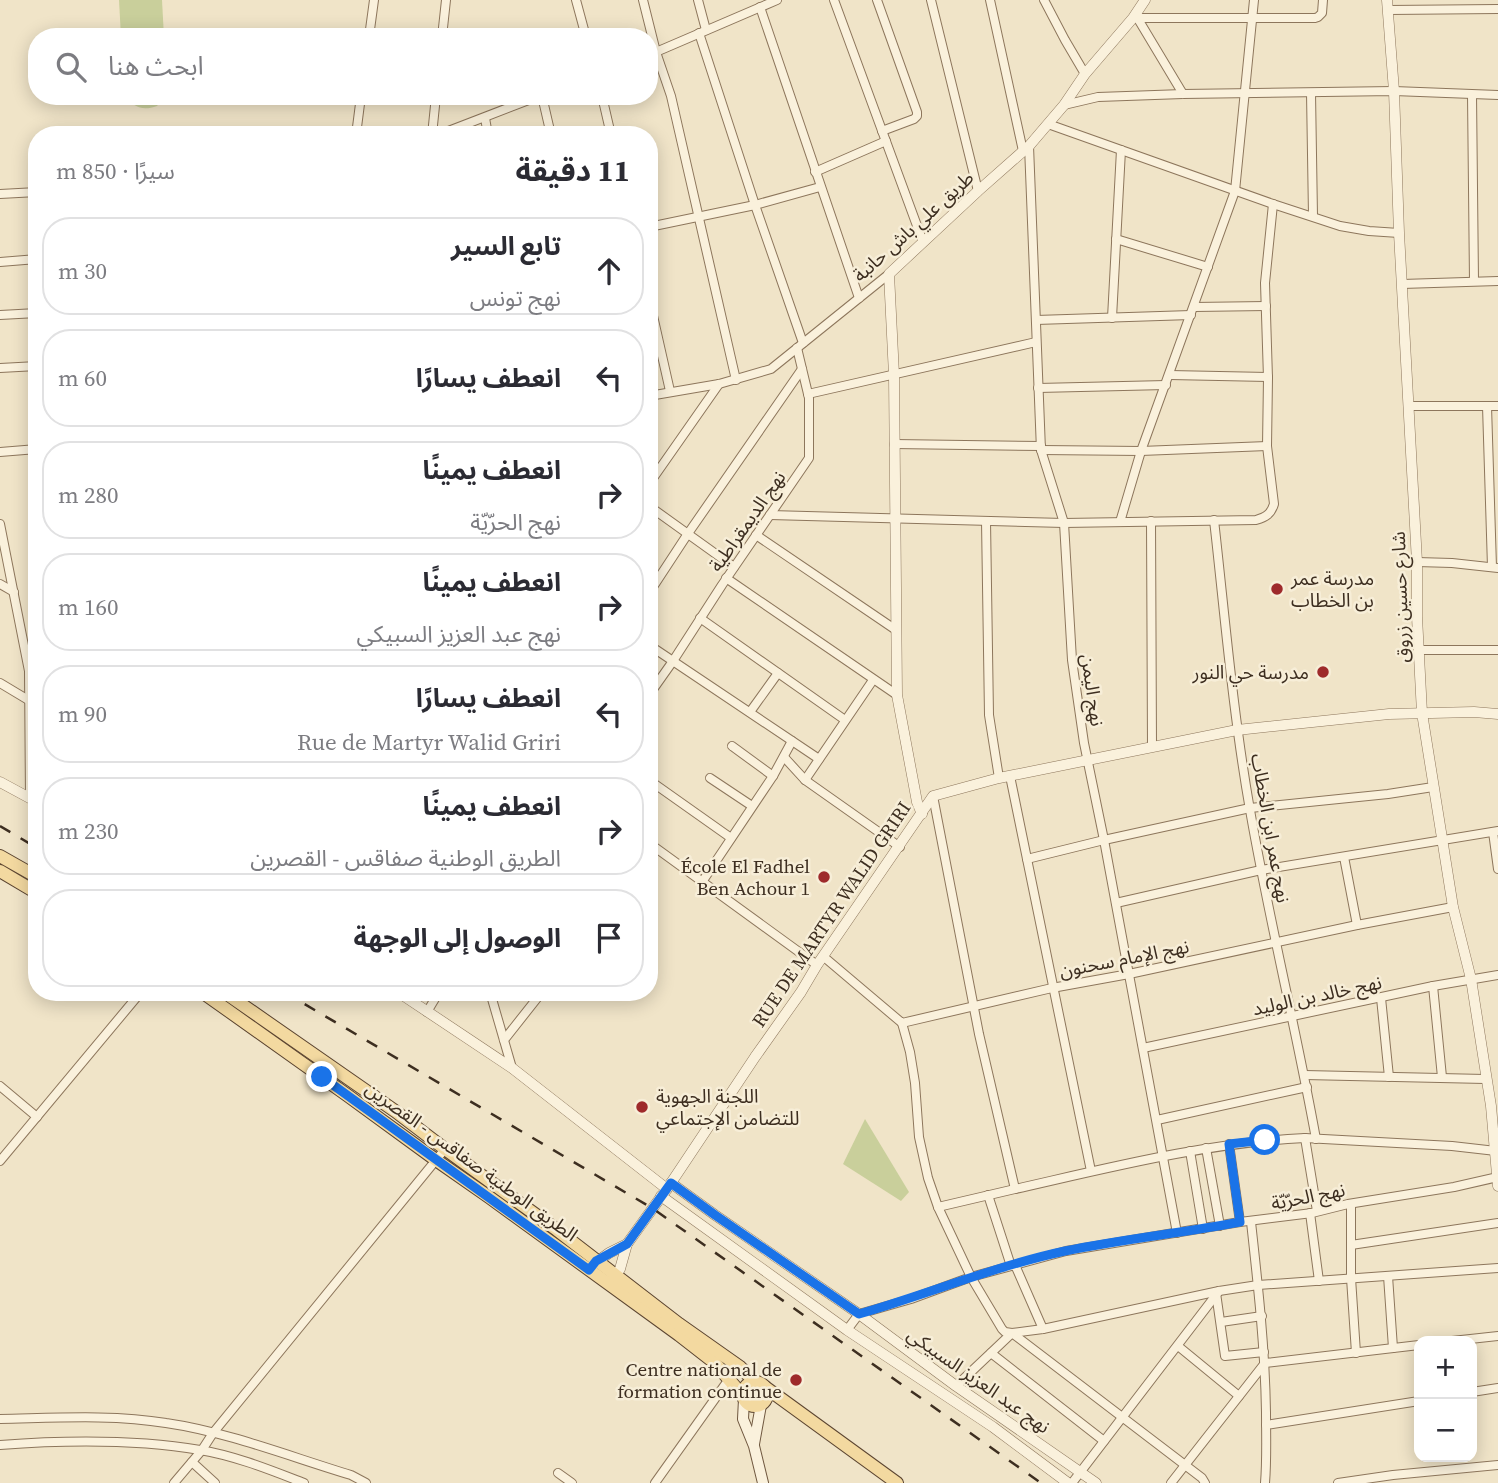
<!DOCTYPE html>
<html lang="ar">
<meta charset="utf-8">
<style>
body{margin:0;font-family:"Source Serif 4","Noto Sans Arabic",serif;background:#f7f7f7;color:#2b2b33;direction:rtl}
.controls{position:absolute;right:21px;bottom:21px;display:grid;overflow:hidden;border-radius:14px;box-shadow:0 4px 18px #0003}
.controls button{width:63px;height:63px;display:grid;place-items:center;padding:0;border:0;border-bottom:2px solid #e1e1e2;background:#fff;color:#2b2b33;font:35px sans-serif}
.stop{position:absolute;width:21px;height:21px;margin:-16px;border:5px solid #1a73e8;border-radius:50%;background:#fff}
.stop.end{background:#1a73e8;border-color:#fff;box-shadow:0 2px 7px #0008}
.list{margin:0;padding:0;list-style:none}
h2{display:flex;justify-content:space-between;align-items:center;height:91px;margin:0;padding:0 28px;font-size:30px}
h2 small{font-size:23px;font-weight:400;color:#7c7c81}
.list li{display:grid;grid-template-columns:46px 1fr auto;gap:21px;align-items:center;box-sizing:border-box;height:98px;margin:0 14px 14px;padding:0 14px;border:2px solid #e1e1e2;border-radius:28px}
.list b{display:block;font-size:26px;white-space:nowrap}
.list p{margin:0;font-size:23px;white-space:nowrap;color:#7c7c81}
.list em{font-size:23px;font-style:normal;color:#7c7c81}
.icon{flex:none;width:38px;height:38px;fill:none;stroke:currentColor;stroke-width:2;stroke-linecap:round;stroke-linejoin:round}
.map{position:relative;flex:none;width:1498px;height:1483px;overflow:hidden;direction:ltr}
.search{position:absolute;background:#fff;box-shadow:0 4px 18px #0003;left:28px;top:28px;width:630px;height:77px;display:flex;align-items:center;gap:18px;box-sizing:border-box;padding:0 24px;border-radius:28px;color:#7c7c81;font-size:26px}
.panel{position:absolute;background:#fff;box-shadow:0 4px 18px #0003;left:28px;top:126px;width:630px;height:875px;border-radius:28px;direction:rtl}
.map>svg:first-child{display:block}
.green{fill:#c9cf9b}
.lines{fill:none;stroke-linecap:round;stroke-linejoin:round}
.minor-casing{stroke:#8d765c;stroke-width:10}
.tertiary-casing{stroke:#8d765c;stroke-width:11}
.secondary-casing{stroke:#6f573f;stroke-width:12}
.primary-casing{stroke:#5b4430;stroke-width:14}
.minor{stroke:#faf1dc;stroke-width:8}
.tertiary{stroke:#faf1dc;stroke-width:10}
.secondary{stroke:#faf1dc;stroke-width:10}
.primary{stroke:#f3d9a0;stroke-width:12}
.rail{stroke:#3d2e20;stroke-width:2.5;stroke-dasharray:12 12;stroke-linecap:butt}
.route{stroke:#1a73e8;stroke-width:9}
.poi-dot{fill:#9e2a2b;stroke:#f7eed8;stroke-width:2.5}
.labels{text-anchor:middle;stroke-width:5;stroke-linejoin:round;paint-order:stroke}
.street-label{font-size:19px;fill:#3d2e20;stroke:#f7eed8}
.poi-label{font-size:19px;fill:#3d2e20;stroke:#f7eed8;text-anchor:end}
</style>
<div class="map">
<svg width="1498" height="1483" viewBox="0 0 1498 1483">
<rect width="100%" height="100%" fill="#f0e4c8"/>
<g class="green">
<path d="M119,0H162L164,37H121Z"/>
<path d="M126,96H165L157,106C143,111 134,108 126,96Z"/>
<path d="M865,1119L909,1192L901,1201L843,1164Z"/>
</g>
<g class="lines">
<defs>
<g id="minor">
<path d="M576,0L586,37"/>
<path d="M643,0L656,52L671,96L736,380"/>
<path d="M698,0L706,30"/>
<path d="M834,0L923,242"/>
<path d="M877,0L917,112V116L914,119L882,131"/>
<path d="M931,0L978,191"/>
<path d="M990,0L1023,151"/>
<path d="M1044,0L1065,40L1085,74"/>
<path d="M760,7L859,298"/>
<path d="M1388,10L1498,9"/>
<path d="M1133,18H1315L1318,17L1322,13L1323,0"/>
<path d="M1138,19L1183,94"/>
<path d="M699,33L755,205L803,343"/>
<path d="M369,37L374,0"/>
<path d="M442,37L446,0"/>
<path d="M649,55L777,0"/>
<path d="M1311,93L1313,216"/>
<path d="M1472,95L1474,281"/>
<path d="M542,96L551,135"/>
<path d="M602,96L611,135"/>
<path d="M1064,105L1098,97L1183,94L1394,91L1498,95"/>
<path d="M485,118L488,135"/>
<path d="M1048,124L1273,204L1340,226L1369,231L1399,233"/>
<path d="M356,135L361,96"/>
<path d="M432,135L436,96"/>
<path d="M438,135L539,96"/>
<path d="M1029,146L1041,450L1064,523L1072,660L1084,743L1104,840L1177,1233"/>
<path d="M815,172L886,141"/>
<path d="M0,194L37,192"/>
<path d="M649,227L755,205L820,187"/>
<path d="M1116,239L1208,267"/>
<path d="M0,262L37,259"/>
<path d="M1402,284L1498,281"/>
<path d="M649,298L670,391"/>
<path d="M1194,307L1266,306"/>
<path d="M0,315L37,313"/>
<path d="M1112,318L1121,150"/>
<path d="M1036,320L1191,315"/>
<path d="M0,368L37,366"/>
<path d="M1170,375L1268,377"/>
<path d="M1038,388L1166,385"/>
<path d="M808,394L1036,342"/>
<path d="M649,396L719,384L771,369L889,274"/>
<path d="M1408,406H1498"/>
<path d="M1487,406L1492,567"/>
<path d="M894,444L1041,446"/>
<path d="M1041,450L1141,451L1267,446"/>
<path d="M0,452L37,449"/>
<path d="M649,484L719,384"/>
<path d="M649,506L734,567"/>
<path d="M770,515L1064,523L1256,520C1266,517 1271,514 1274,504L1267,446L1268,378L1265,283L1273,204"/>
<path d="M1214,520C1225,617 1233,714 1250,810C1269,920 1296,1028 1316,1139"/>
<path d="M986,521L989,715L999,778"/>
<path d="M1151,521L1152,747"/>
<path d="M1120,522L1141,451L1235,191L1254,0"/>
<path d="M0,524L29,671L30,798"/>
<path d="M756,535L896,630"/>
<path d="M1417,562L1452,563L1498,568"/>
<path d="M726,578L897,695"/>
<path d="M0,584L14,592"/>
<path d="M649,593L687,535L802,369"/>
<path d="M700,618L845,720"/>
<path d="M649,645L819,759"/>
<path d="M1419,650H1498"/>
<path d="M0,683L30,701"/>
<path d="M649,695L673,661L722,585L809,458V398L797,348"/>
<path d="M750,712L778,673"/>
<path d="M732,746L773,776"/>
<path d="M784,757L805,780L900,847"/>
<path d="M1010,776L1091,1171"/>
<path d="M710,778L752,806"/>
<path d="M649,780L731,838"/>
<path d="M805,780L873,680"/>
<path d="M933,796L979,1034L1015,1189C1112,1167 1205,1143 1305,1138L1452,1146L1496,1151"/>
<path d="M1493,832L1498,869"/>
<path d="M649,843L817,965"/>
<path d="M1344,857L1357,925"/>
<path d="M1027,859L1104,840L1250,808L1388,794L1433,787"/>
<path d="M702,882L773,776L792,741"/>
<path d="M1116,903L1261,870L1498,831"/>
<path d="M824,957L902,1023L1052,988L1129,974L1357,925L1453,907"/>
<path d="M1433,986L1442,1077"/>
<path d="M490,992L512,1068"/>
<path d="M1381,998L1389,1077"/>
<path d="M427,1012L439,992"/>
<path d="M902,1023L910,1052L915,1083L919,1137L928,1178L938,1207L971,1277L1002,1329L1005,1332L1012,1333L1202,1478L1205,1483"/>
<path d="M504,1040L542,992"/>
<path d="M1143,1048L1433,986L1498,975"/>
<path d="M1305,1075L1485,1079"/>
<path d="M0,1086L37,1117"/>
<path d="M1157,1120L1307,1087"/>
<path d="M1305,1138L1317,1211"/>
<path d="M1229,1144L1240,1222"/>
<path d="M1206,1148L1220,1226"/>
<path d="M1190,1151L1203,1229"/>
<path d="M0,1161L141,992"/>
<path d="M988,1195L1011,1266"/>
<path d="M1351,1204V1278L1356,1353"/>
<path d="M938,1207L1015,1189"/>
<path d="M1310,1213L1319,1281"/>
<path d="M1251,1222C1258,1285 1265,1348 1266,1412C1266,1436 1267,1459 1265,1483"/>
<path d="M1351,1245L1498,1223"/>
<path d="M1015,1265L1043,1329"/>
<path d="M1388,1276L1393,1348"/>
<path d="M1216,1293L1225,1356L1264,1352"/>
<path d="M1221,1322L1262,1316"/>
<path d="M847,1330L859,1314L911,1299L971,1277L1066,1251L1240,1222L1312,1213L1348,1204L1454,1187L1498,1177"/>
<path d="M1452,1341L1498,1336"/>
<path d="M1178,1346L1239,1396"/>
<path d="M991,1353L1104,1441"/>
<path d="M1265,1363L1419,1345"/>
<path d="M956,1386L1012,1333L1043,1329L1219,1291L1258,1285L1498,1268"/>
<path d="M1472,1392L1498,1388"/>
<path d="M0,1419C53,1418 113,1414 166,1423C228,1432 291,1457 351,1475L366,1483"/>
<path d="M1266,1425L1419,1401"/>
<path d="M0,1445C67,1440 134,1439 200,1450C236,1456 270,1470 304,1483"/>
<path d="M192,1462L215,1483"/>
<path d="M558,1473L572,1483"/>
<path d="M174,1483L202,1450L213,1433L445,1149"/>
<path d="M655,1483L729,1379"/>
<path d="M1072,1483L1219,1291"/>
<path d="M1171,1483L1265,1363"/>
<path d="M1338,1483L1393,1475L1498,1465"/>
</g>
<g id="tertiary">
<path d="M1387,0L1394,91L1399,233L1417,562V617L1422,713L1453,907L1471,979L1491,1106L1498,1186"/>
<path d="M0,782L37,802"/>
<path d="M922,814L917,802L897,695L894,375L889,274L978,191L1029,146L1064,105L1085,74L1133,18L1145,0"/>
<path d="M398,992L512,1068L667,1189"/>
<path d="M671,1183L715,1215L859,1314L956,1386L1096,1483"/>
<path d="M661,1196L847,1330L993,1427L1068,1483"/>
<path d="M594,1264L609,1253L627,1244L671,1183L755,1057L801,992L817,965L933,796L999,778L1237,730L1389,714L1474,712L1498,714"/>
<path d="M612,1281L620,1269L627,1244"/>
</g>
<g id="secondary">
<path d="M744,1399L743,1419L754,1446L763,1483"/>
<path d="M754,1444L761,1405"/>
</g>
<g id="primary">
<path d="M0,856L37,877"/>
<path d="M0,871L37,893"/>
<path d="M202,992L347,1095L436,1160L489,1197L679,1335L715,1363L743,1396"/>
<path d="M224,992L395,1111L445,1149L557,1230L679,1324L740,1367L755,1382"/>
<circle cx="755" cy="1394" r="12"/>
<path d="M765,1387L897,1483"/>
</g>
</defs>
<use href="#minor" class="minor-casing"/>
<use href="#tertiary" class="tertiary-casing"/>
<use href="#secondary" class="secondary-casing"/>
<use href="#primary" class="primary-casing"/>
<use href="#minor" class="minor"/>
<use href="#tertiary" class="tertiary"/>
<use href="#secondary" class="secondary"/>
<use href="#primary" class="primary"/>
<g class="rail">
<path d="M0,826L37,848"/>
<path d="M284,992L652,1208L1041,1483"/>
</g>
</g>
<g class="lines">
<path class="route" d="M322,1077L589,1270L596,1261L627,1244L671,1183L715,1215L859,1314C928,1294 995,1266 1065,1251C1123,1239 1182,1233 1240,1222L1229,1144L1265,1140"/>
</g>
<g class="poi-dot">
<circle cx="1277" cy="589" r="7"/>
<circle cx="1323" cy="672" r="7"/>
<circle cx="824" cy="877" r="7"/>
<circle cx="642" cy="1107" r="7"/>
<circle cx="796" cy="1380" r="7"/>
</g>
<g class="labels">
<g class="street-label">
<text transform="translate(913 226) rotate(-42)" y="7">طريق علي باش حانبة</text>
<text transform="translate(747 521) rotate(-55)" y="7">نهج الديمقراطية</text>
<text transform="translate(1400 597) rotate(-92)" y="7">شارع حسين زروق</text>
<text transform="translate(1093 690) rotate(82)" y="7">نهج اليمن</text>
<text transform="translate(1271 828) rotate(80)" y="7">نهج عمر ابن الخطاب</text>
<text transform="translate(831 914) rotate(-56)" y="7">RUE DE MARTYR WALID GRIRI</text>
<text transform="translate(1124 958) rotate(-11)" y="7">نهج الإمام سحنون</text>
<text transform="translate(1317 995) rotate(-12)" y="7">نهج خالد بن الوليد</text>
<text transform="translate(472 1161) rotate(36)" y="7">الطريق الوطنية صفاقس - القصرين</text>
<text transform="translate(1308 1196) rotate(-11)" y="7">نهج الحرّيّة</text>
<text transform="translate(979 1380) rotate(35)" y="7">نهج عبد العزيز السبيكي</text>
</g>
<g class="poi-label">
<text x="1291" y="585" text-anchor="start">مدرسة عمر<tspan x="1291" dy="22">بن الخطاب</tspan></text>
<text x="1309" y="679">مدرسة حي النور</text>
<text x="810" y="873">École El Fadhel<tspan x="810" dy="22">Ben Achour 1</tspan></text>
<text x="656" y="1103" text-anchor="start">اللجنة الجهوية<tspan x="656" dy="22">للتضامن الإجتماعي</tspan></text>
<text x="782" y="1376">Centre national de<tspan x="782" dy="22">formation continue</tspan></text>
</g>
</g>
</svg>
<div class="controls">
<button>+</button>
<button>−</button>
</div>
<div class="stop" style="left:1265px;top:1140px"></div>
<div class="stop end" style="left:322px;top:1077px"></div>
<div class="search"><svg class="icon" aria-label="search" viewBox="0 0 24 24"><circle cx="10" cy="10" r="6"/><path d="M15 15l6 6"/></svg>ابحث هنا</div>
<section class="panel">
<h2>11 دقيقة<small>سيرًا · 850 m</small></h2>
<ul class="list">
<li><svg class="icon" aria-label="ahead" viewBox="0 0 24 24"><path d="M12 20V5M6 11l6-6 6 6"/></svg><div><b>تابع السير</b><p>نهج تونس</p></div><em>30 m</em></li>
<li><svg class="icon" aria-label="left" viewBox="0 0 24 24"><path d="M17 20v-9H6M10 6l-5 5 5 5"/></svg><div><b>انعطف يسارًا</b></div><em>60 m</em></li>
<li><svg class="icon" aria-label="right" viewBox="0 0 24 24"><path d="M7 20v-9h11M14 6l5 5-5 5"/></svg><div><b>انعطف يمينًا</b><p>نهج الحرّيّة</p></div><em>280 m</em></li>
<li><svg class="icon" aria-label="right" viewBox="0 0 24 24"><path d="M7 20v-9h11M14 6l5 5-5 5"/></svg><div><b>انعطف يمينًا</b><p>نهج عبد العزيز السبيكي</p></div><em>160 m</em></li>
<li><svg class="icon" aria-label="left" viewBox="0 0 24 24"><path d="M17 20v-9H6M10 6l-5 5 5 5"/></svg><div><b>انعطف يسارًا</b><p>Rue de Martyr Walid Griri</p></div><em>90 m</em></li>
<li><svg class="icon" aria-label="right" viewBox="0 0 24 24"><path d="M7 20v-9h11M14 6l5 5-5 5"/></svg><div><b>انعطف يمينًا</b><p>الطريق الوطنية صفاقس - القصرين</p></div><em>230 m</em></li>
<li><svg class="icon" aria-label="arrive" viewBox="0 0 24 24"><path d="M6 21V4h12l-3 4 3 4H6"/></svg><div><b>الوصول إلى الوجهة</b></div></li>
</ul>
</section>
</div>
